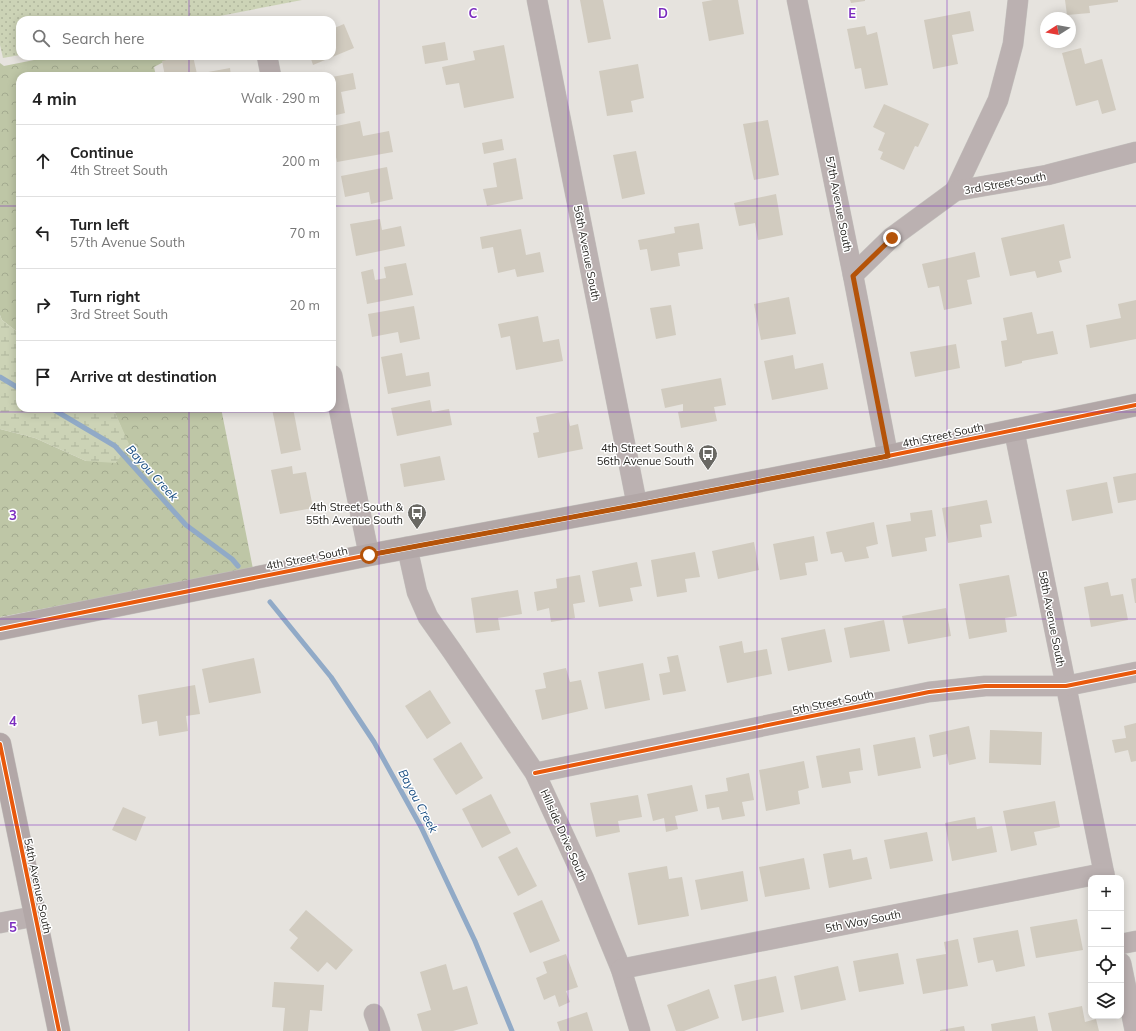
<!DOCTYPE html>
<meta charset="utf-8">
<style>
body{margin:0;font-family:Mulish,sans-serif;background:#f6f6f6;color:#222}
.controls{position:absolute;right:12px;bottom:12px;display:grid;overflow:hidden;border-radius:8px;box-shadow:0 2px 10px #0003}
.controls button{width:36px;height:36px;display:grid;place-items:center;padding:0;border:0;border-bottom:1px solid #e0e0e0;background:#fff;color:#222;font:20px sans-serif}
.compass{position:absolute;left:1040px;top:12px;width:36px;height:36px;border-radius:50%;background:#fff;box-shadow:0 2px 10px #0003;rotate:259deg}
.stop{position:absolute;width:12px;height:12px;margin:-9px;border:3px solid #b45309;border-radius:50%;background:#fff}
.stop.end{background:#b45309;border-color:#fff;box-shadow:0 1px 4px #0008}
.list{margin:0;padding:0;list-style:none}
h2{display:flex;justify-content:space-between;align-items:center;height:52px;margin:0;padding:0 16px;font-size:17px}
h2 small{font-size:13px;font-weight:400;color:#767676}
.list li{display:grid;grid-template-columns:26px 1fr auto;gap:12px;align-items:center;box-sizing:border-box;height:72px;padding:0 16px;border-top:1px solid #e0e0e0}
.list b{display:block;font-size:15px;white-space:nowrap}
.list p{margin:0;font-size:13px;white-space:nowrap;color:#767676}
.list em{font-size:13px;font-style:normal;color:#767676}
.icon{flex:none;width:22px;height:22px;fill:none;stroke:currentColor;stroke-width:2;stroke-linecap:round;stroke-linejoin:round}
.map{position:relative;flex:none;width:1136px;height:1031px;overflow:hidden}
.search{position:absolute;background:#fff;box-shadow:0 2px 10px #0003;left:16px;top:16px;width:320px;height:44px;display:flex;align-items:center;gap:10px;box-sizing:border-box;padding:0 14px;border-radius:12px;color:#767676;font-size:15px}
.panel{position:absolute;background:#fff;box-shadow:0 2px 10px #0003;left:16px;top:72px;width:320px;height:340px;border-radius:12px}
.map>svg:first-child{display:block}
.forest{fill:url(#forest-crowns)}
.wetland{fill:url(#wetland-marsh)}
.park{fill:url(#park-dots)}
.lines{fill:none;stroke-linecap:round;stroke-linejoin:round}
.stream{stroke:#91aac7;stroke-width:5}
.building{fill:#d1cbbf}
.street-casing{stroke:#c3c0bd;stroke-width:21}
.secondary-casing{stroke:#c3c0bd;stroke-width:23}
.street{stroke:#bbb1b1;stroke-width:20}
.secondary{stroke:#b2a7a7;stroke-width:22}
.cycleway-casing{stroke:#fff;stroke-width:6}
.cycleway{stroke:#e8590c;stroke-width:4}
.route{stroke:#b45309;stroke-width:5}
.grid{fill:none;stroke:#7b2cbf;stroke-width:1;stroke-opacity:0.55}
.labels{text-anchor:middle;stroke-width:3;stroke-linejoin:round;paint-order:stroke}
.street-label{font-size:11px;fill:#262521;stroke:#fff}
.poi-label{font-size:11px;fill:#262521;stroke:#fff;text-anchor:end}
.water-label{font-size:12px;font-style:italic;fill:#144a80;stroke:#fff}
.grid-label{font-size:13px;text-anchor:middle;font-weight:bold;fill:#7b2cbf;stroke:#fff;stroke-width:3;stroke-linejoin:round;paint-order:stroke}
</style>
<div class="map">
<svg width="1136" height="1031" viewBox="0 0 1136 1031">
<defs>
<pattern id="forest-crowns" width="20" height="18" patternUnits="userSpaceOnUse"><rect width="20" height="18" fill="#bec6a6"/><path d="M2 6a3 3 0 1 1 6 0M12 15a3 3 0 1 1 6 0" fill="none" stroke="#a3aa8f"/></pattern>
<pattern id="wetland-marsh" width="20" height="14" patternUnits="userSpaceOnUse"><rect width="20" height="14" fill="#ccd3b6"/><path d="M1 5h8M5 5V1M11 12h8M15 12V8" fill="none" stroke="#afb59c"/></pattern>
<pattern id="park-dots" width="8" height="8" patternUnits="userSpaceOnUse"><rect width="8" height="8" fill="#ccd3b6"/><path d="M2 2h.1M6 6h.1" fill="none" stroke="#afb59c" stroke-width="1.8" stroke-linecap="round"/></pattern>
</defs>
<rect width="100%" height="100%" fill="#e6e3de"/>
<g class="forest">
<path d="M54,56H175L154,67L156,76H20V334L2,320L0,315V63L4,66Z"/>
<path d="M113,408H221L253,569L0,617V429L35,438L86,461L128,444Z"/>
</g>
<path class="wetland" d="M0,315L2,320L20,334V408H113L129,444L116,463L86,461L35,438L0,429Z"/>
<path class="park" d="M0,0H302L199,20H20V55L3,58L0,45Z"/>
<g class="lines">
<g class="stream">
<path d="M0,377L20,389"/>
<path d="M51,408L115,446L186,525L232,559L238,566"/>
<path d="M270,602L331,677L374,742L421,827L475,941L512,1031"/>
</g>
</g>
<g class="building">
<path d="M580,0H603L611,39L588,43Z"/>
<path d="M713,0H738L744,34L709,41L702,2Z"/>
<path d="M850,0H865V1L851,3Z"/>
<path d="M1065,0H1118V2L1089,6L1090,13L1067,15Z"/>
<path d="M970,11L974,31L952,35L958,64L933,69L924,20Z"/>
<path d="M344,24L354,48L313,65L310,56H332V29Z"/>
<path d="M865,26L867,35L877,32L888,85L865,89L861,68L855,69L847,29Z"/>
<path d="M445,42L448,60L425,64L422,46Z"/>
<path d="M504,45L514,98L464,108L459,83L446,85L442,67L475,60L473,51Z"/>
<path d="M1081,48L1085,64L1102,59L1116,110L1102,114L1098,100L1076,106L1062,53Z"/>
<path d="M186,56H193L197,74L230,68L231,76H165L162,61Z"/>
<path d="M638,64L644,98L631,101L633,112L607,116L599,71Z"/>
<path d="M353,73L356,89L341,92L345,113L332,116V77Z"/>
<path d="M884,104L929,124L918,147L915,146L904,170L880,159L883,152L878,150L885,133L873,127Z"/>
<path d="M768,120L779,175L754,180L743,124Z"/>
<path d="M360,121L363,136L389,131L393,152L337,162L332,138V127Z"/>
<path d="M502,139L504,150L484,154L482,143Z"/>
<path d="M636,151L645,194L622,199L613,155Z"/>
<path d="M516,158L523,199L487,206L483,189L497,187L493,163Z"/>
<path d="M387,167L393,199L371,204L369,192L345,197L341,176Z"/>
<path d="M776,194L783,235L758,240L755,223L739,226L734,203Z"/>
<path d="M380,219L382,230L401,226L405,246L356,256L350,224Z"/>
<path d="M699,223L703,249L678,253L680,266L651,271L647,249L640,250L638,240L675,233L674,227Z"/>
<path d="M1064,224L1071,258L1059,261L1062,272L1037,278L1035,271L1010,276L1001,238Z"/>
<path d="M521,229L526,255L540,252L544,272L517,277L515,269L498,273L493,247L482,249L480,237Z"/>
<path d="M975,252L980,277L967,280L972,304L944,310L939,286L928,288L922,264Z"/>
<path d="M406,263L413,295L367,304L361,272L373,269L375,280L386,278L384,267Z"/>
<path d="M789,297L796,334L761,340L754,304Z"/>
<path d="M1136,300V339L1090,348L1086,325L1121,318L1118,304Z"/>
<path d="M671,305L676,335L656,339L650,308Z"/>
<path d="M414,306L420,339L400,343L398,332L372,337L368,314Z"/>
<path d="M1032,312L1037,334L1053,331L1058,354L1022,361V363L1005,367L1001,341L1007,340L1003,318Z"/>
<path d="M538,316L543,342L559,339L563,361L516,370L510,336L501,338L498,324Z"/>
<path d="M956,344L960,368L915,377L910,352Z"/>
<path d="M402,353L406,376L429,372L431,386L388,394L381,357Z"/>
<path d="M793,355L795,369L823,363L828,389L772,400L764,361Z"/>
<path d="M721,378L726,405L714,407L717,421L681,428L678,412L683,411V404L665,408L661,389Z"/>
<path d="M430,400L432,412L449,409L452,425L397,436L391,408Z"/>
<path d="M277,408H293L301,450L281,454L272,409Z"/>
<path d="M567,411L570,426L578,424L583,449L538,458L533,433L539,432L536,417Z"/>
<path d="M440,456L445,480L404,487L400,464Z"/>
<path d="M292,466L293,474L306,472L313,508L280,514L271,470Z"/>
<path d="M1136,473V500L1118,503L1113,477Z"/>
<path d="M1107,482L1113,513L1072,521L1066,490Z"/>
<path d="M987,500L992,523L980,525L982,537L948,543L942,508Z"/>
<path d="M932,510L936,536L925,538L927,551L892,557L886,525L911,521L910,513Z"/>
<path d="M874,522L878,544L866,547L869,558L845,562L842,552L831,554L826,532Z"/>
<path d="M814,536L818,561L805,563L807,575L780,580L773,544Z"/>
<path d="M754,542L759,570L718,579L712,551Z"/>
<path d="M695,552L700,577L685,579L687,592L657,597L651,560Z"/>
<path d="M637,562L642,586L630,588L633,601L599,607L592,571Z"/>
<path d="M580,575L585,602L573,604L575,618L551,622L549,608L537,611L534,592L557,588L556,579Z"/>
<path d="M1009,575L1017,616L1005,618L1007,632L969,639L959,584Z"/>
<path d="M1136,578V603H1135L1131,579Z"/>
<path d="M1108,582L1111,596L1123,594L1128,620L1091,627L1084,587Z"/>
<path d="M518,590L522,614L498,618L500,630L476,633L471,598Z"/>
<path d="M946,608L951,636L908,644L902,616Z"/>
<path d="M884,620L890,651L850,658L844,628Z"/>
<path d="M825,629L832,662L788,671L781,638Z"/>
<path d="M742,641L744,653L767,649L772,674L727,683L719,646Z"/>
<path d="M678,655L686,691L663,695L659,674L670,672L667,657Z"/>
<path d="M254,658L261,693L209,703L202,669Z"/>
<path d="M643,663L650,700L605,709L598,672Z"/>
<path d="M566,668L570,682L581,680L588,709L542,720L535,690L546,688L543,673Z"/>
<path d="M195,685L200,714L186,716L188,731L159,736L157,721L142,724L138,695Z"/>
<path d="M430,690L451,723L427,739L405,706Z"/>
<path d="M1136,723V761L1131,762L1128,750L1115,753L1112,740L1126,738L1124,726Z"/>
<path d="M969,726L976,759L949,765L947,754L933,757L929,735Z"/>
<path d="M990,730L1042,732L1041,765L989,763Z"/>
<path d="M915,737L921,768L878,776L873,745Z"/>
<path d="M461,742L483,778L456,795L433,759Z"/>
<path d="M860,748L863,770L849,772L851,783L822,788L816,756Z"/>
<path d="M804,761L809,788L798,791L800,804L766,811L759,770Z"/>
<path d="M749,773L754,800L742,802L745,816L722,820L719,807L707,809L705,795L728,791L726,778Z"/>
<path d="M692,785L698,811L675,816L678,829L666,832L664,818L653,821L647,794Z"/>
<path d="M491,794L511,833L482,848L462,809Z"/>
<path d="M638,795L642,817L618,821L620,832L596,837L590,803Z"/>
<path d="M1055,801L1060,827L1034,832L1037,845L1011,851L1003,811Z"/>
<path d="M123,807L146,817L136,841L112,830Z"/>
<path d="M975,817L977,829L992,826L997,852L952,861L945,823Z"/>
<path d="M927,832L933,861L890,869L884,840Z"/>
<path d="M517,847L537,886L518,896L498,857Z"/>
<path d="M851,849L853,860L867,857L872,879L829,888L823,854Z"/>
<path d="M804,858L810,889L765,897L759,867Z"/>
<path d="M667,866L669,879L682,877L689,916L638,925L628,873Z"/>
<path d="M743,871L748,901L701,910L695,880Z"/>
<path d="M542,900L560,941L530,953L513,913Z"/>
<path d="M306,910L353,950L336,970L327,962L318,972L290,948L298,938L289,930Z"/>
<path d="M1077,919L1083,950L1036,958L1030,927Z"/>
<path d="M1018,930L1025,966L996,972L993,960L978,963L973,938Z"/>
<path d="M958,939L968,986L923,994L916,959L946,954L944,942Z"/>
<path d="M898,953L904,984L859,992L853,961Z"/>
<path d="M566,954L578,987L566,991L570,1002L559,1007L555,995L544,1000L536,978L547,973L543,962Z"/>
<path d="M446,964L453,990L467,986L478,1024L453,1031H422L417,1014L431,1010L420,972Z"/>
<path d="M838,966L846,1000L801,1010L794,976Z"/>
<path d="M776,976L784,1012L742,1021L734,985Z"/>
<path d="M274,982L324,985L322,1011L310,1010L308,1031H283L285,1008L272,1007Z"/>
<path d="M709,989L719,1018L684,1031H676L667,1005Z"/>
<path d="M1082,1006L1085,1022L1096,1019L1099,1031H1052L1048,1013Z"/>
<path d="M587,1012L593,1031H560L557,1022Z"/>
<path d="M1035,1016L1038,1031H992L991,1024Z"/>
<path d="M964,1026L965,1031H940V1030Z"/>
</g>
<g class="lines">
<defs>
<g id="street">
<path d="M537,0L637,505"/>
<path d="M797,0L853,275L888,456"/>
<path d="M267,56L271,76"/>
<path d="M955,191L998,100L1013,44L1018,0"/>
<path d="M853,275L891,238L955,191L1047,175L1136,152"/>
<path d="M332,375L369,555"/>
<path d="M1014,430L1105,878"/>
<path d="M407,547L417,592L428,617L452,651L535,773L584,879L621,969L640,1031"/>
<path d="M535,773L929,692L985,686H1066L1136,672"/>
<path d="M0,923L36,916"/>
<path d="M1121,944L1136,941"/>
<path d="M1121,963L1135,1031"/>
<path d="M621,969L1104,873"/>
<path d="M374,1014L380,1031"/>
</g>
<g id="secondary">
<path d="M0,629L369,555L637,505L888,456L1136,405"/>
<path d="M0,744L59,1031"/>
</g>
</defs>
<use href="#street" class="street-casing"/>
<use href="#secondary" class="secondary-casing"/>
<use href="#street" class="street"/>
<use href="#secondary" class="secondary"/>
<defs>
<g id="cycleway">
<path d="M0,629L369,555L637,505L888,456L1136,405"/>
<path d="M0,744L59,1031"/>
<path d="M535,773L929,692L985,686H1066L1136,672"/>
</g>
</defs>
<use href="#cycleway" class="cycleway-casing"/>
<use href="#cycleway" class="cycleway"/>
</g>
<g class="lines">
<path class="route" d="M369,555L637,505L888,456L853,276L892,238"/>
</g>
<path class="grid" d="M189,0V20M379,0V1031M568,0V1031M757,0V1031M947,0V1031M189,56V76M0,206H20M332,206H1136M189,408V1031M0,412H1136M0,619H1136M0,825H1136"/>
<defs>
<symbol id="bus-pin" viewBox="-11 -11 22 30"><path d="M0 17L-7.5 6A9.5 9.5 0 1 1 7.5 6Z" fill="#696863" stroke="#fff"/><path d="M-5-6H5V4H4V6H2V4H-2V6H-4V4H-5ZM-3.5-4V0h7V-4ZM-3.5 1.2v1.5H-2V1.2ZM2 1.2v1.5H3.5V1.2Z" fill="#fff"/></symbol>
</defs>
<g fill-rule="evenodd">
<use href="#bus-pin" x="697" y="443" width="22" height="30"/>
<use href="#bus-pin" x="406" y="502" width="22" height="30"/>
</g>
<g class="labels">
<g class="street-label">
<text transform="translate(1005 183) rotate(-10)" y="4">3rd Street South</text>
<text transform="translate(839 204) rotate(79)" y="4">57th Avenue South</text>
<text transform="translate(587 253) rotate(79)" y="4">56th Avenue South</text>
<text transform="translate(943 435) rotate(-12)" y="4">4th Street South</text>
<text transform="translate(307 558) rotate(-11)" y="4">4th Street South</text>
<text transform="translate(1052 619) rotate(79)" y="4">58th Avenue South</text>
<text transform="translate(833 702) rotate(-12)" y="4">5th Street South</text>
<text transform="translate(564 835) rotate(66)" y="4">Hillside Drive South</text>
<text transform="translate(38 886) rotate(78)" y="4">54th Avenue South</text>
<text transform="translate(863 921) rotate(-11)" y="4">5th Way South</text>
</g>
<g class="poi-label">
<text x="694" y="452">4th Street South &amp;<tspan x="694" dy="13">56th Avenue South</tspan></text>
<text x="403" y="511">4th Street South &amp;<tspan x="403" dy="13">55th Avenue South</tspan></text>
</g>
<g class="water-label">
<text transform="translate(152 473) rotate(48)" y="4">Bayou Creek</text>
<text transform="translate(418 801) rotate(62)" y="4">Bayou Creek</text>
</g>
</g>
<g class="grid-label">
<text x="473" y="18">C</text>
<text x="663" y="18">D</text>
<text x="852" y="18">E</text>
<text x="13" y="520">3</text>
<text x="13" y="726">4</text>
<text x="13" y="932">5</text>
</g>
</svg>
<div class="controls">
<button>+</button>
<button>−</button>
<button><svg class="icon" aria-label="locate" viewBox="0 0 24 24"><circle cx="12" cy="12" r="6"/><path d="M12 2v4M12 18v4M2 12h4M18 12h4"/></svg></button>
<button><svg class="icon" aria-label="layers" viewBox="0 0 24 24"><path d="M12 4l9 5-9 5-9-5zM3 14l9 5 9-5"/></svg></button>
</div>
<svg class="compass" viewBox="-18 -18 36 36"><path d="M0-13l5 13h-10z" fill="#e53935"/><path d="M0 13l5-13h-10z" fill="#767676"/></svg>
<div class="stop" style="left:369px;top:555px"></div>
<div class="stop end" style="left:892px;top:238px"></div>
<div class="search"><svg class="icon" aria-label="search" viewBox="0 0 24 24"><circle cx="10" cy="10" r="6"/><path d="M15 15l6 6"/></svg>Search here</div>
<section class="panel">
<h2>4 min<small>Walk · 290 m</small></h2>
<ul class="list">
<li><svg class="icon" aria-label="ahead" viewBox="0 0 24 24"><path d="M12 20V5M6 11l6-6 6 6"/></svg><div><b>Continue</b><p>4th Street South</p></div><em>200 m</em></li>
<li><svg class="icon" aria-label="left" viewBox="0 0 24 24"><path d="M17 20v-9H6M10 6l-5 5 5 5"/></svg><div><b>Turn left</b><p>57th Avenue South</p></div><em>70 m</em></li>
<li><svg class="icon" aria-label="right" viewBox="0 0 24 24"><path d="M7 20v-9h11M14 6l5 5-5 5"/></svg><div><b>Turn right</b><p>3rd Street South</p></div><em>20 m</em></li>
<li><svg class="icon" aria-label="arrive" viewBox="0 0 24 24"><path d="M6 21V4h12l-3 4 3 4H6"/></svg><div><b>Arrive at destination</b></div></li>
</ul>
</section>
</div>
